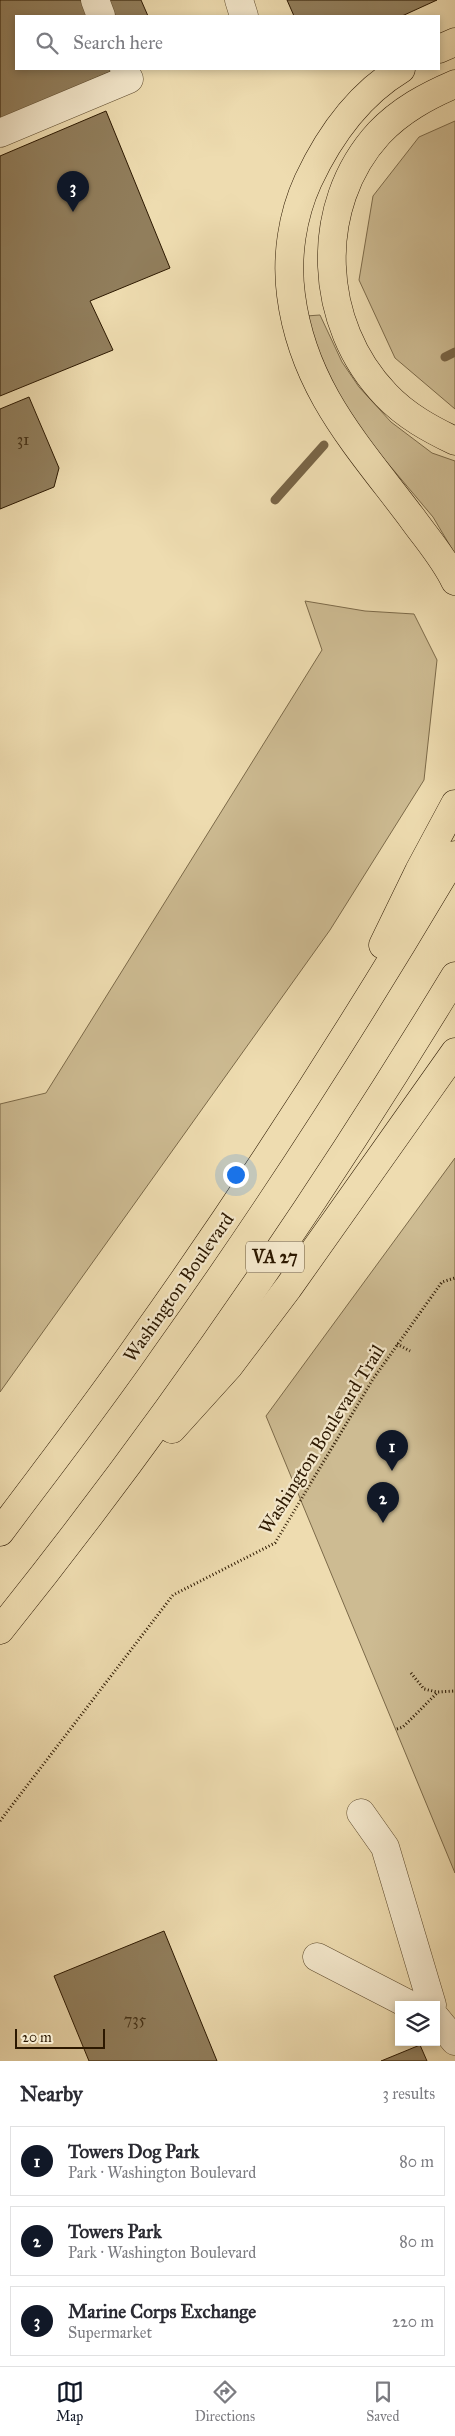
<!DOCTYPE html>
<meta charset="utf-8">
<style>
body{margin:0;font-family:"IM FELL Great Primer",serif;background:#f2f2f3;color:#2b2b33}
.controls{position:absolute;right:15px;bottom:15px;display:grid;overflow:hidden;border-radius:0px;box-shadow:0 2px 8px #0003}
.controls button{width:45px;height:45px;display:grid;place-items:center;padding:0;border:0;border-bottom:1px solid #e1e1e2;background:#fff;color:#2b2b33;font:25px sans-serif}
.scale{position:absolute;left:15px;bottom:12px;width:90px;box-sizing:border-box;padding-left:5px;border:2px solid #2c1800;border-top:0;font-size:14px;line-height:18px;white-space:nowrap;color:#2c1800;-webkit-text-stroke:4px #f4e8cc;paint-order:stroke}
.you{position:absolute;left:235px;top:1174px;width:18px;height:18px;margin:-12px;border:4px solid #fff;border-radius:50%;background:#1a73e8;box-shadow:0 0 0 8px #1a73e833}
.badge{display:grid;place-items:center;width:32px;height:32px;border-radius:50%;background:#111827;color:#fff;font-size:16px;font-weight:700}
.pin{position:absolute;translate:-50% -41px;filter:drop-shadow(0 1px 2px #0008)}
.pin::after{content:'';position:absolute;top:26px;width:18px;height:15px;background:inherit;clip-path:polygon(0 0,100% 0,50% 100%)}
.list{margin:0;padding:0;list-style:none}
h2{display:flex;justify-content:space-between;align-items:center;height:65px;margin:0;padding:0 20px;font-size:21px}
h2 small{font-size:16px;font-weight:400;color:#7c7c81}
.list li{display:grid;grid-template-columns:32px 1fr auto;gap:15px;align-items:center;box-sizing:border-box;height:70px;margin:0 10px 10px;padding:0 10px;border:1px solid #e1e1e2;border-radius:0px}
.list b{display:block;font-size:19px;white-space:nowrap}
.list p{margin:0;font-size:16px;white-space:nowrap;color:#7c7c81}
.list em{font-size:16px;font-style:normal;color:#7c7c81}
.icon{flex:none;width:28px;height:28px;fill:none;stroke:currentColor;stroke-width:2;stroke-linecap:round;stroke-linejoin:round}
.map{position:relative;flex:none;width:455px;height:2061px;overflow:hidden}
.search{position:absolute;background:#fff;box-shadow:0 2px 8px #0003;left:15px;right:15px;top:15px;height:55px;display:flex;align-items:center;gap:12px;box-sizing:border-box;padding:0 18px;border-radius:0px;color:#7c7c81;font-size:19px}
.sheet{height:305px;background:#fff}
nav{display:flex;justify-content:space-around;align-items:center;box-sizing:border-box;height:70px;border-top:1px solid #e1e1e2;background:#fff;font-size:14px;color:#7c7c81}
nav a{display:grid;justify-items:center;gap:2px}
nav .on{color:#111827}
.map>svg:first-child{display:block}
.green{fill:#cdbb92;stroke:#7c6a49}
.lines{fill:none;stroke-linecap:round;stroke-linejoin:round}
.stream{stroke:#796546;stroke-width:9}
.building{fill:#917e5c;stroke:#2c1800}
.minor-casing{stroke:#5c492c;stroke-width:29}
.highway-casing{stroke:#2c1800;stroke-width:29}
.path{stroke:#2c1800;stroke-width:3;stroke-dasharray:1 2.5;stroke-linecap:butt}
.minor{stroke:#f4e8cc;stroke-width:28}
.highway{stroke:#eedcb0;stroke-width:28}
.labels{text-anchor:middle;stroke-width:4.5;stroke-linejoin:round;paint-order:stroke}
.number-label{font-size:16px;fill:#453217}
.shield{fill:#f4e8cc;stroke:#68563d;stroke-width:1}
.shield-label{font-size:18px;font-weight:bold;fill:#2c1800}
.street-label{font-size:19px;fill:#2c1800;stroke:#f4e8cc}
</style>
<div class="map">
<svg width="455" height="2061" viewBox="0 0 455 2061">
<rect width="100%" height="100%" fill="#eedcb0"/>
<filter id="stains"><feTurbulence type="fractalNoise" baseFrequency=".004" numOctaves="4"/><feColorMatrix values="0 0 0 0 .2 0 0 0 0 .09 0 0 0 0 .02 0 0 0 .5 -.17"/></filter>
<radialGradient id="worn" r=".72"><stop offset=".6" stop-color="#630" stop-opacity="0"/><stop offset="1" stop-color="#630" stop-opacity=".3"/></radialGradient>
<g class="green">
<path d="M455,121V409L395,358L359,280L373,196L419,137Z"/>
<path d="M320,315L342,362L359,387L391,422L432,453L455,461V554L433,517L364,435L331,388L306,316Z"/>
<path d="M305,601L365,611L414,614L437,660L424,780L330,930L0,1392V1104L46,1093L322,650Z"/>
<path d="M455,1158V1873L266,1416Z"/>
</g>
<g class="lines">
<g class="stream">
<path d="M445,357L455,352"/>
<path d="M275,500L324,445"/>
</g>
</g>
<g class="building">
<path d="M0,0H141L148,16H16V69H117L0,119Z"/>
<path d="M287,0H437L402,16H294Z"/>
<path d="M106,111L170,268L90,301L113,350L0,396V156Z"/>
<path d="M29,397L59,468L54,487L0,509V409Z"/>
<path d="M164,1931L217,2061H89L54,1976Z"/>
<path d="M420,2045L427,2061H381Z"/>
</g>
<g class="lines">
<defs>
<g id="minor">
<path d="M95,0L101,16"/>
<path d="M239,0L244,16"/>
<path d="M0,133L129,79L124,69"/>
<path d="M361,1813L385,1847L432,2005"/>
<path d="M317,1957L410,2005"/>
<path d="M436,2018L455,2041"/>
</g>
<g id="highway">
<path d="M439,49L455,42"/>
<path d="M401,69C358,95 329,136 308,181C292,216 286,257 291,295C303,389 358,446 412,518C427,539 444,558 455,581"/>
<path d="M455,84C427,96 401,110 379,133C312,206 318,325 386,395C406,416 430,429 455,441"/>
<path d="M383,945L419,871L455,804"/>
<path d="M172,1429L229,1366L288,1288L455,1052"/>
<path d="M0,1532C47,1469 96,1406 141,1341C253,1184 357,1021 455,855"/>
<path d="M0,1630C166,1423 317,1203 455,976"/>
</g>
</defs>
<use href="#minor" class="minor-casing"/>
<use href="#highway" class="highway-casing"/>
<g class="path">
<path d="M397,1344L410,1351"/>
<path d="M411,1673L424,1689L437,1692"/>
<path d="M397,1729L403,1727L438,1692L455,1691"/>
<path d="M0,1821L173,1595L275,1543L373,1379L442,1282L455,1278"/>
</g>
<use href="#minor" class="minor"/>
<use href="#highway" class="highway"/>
</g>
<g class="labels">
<g class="number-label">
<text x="23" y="445">31</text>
<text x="135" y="2025">735</text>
</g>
<rect class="shield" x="246" y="1241.5" width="58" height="31" rx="4"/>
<g class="shield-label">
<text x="275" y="1263">VA 27</text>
</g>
<g class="street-label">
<text transform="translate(178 1287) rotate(-55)" y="7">Washington Boulevard</text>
<text transform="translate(321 1439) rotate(-58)" y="7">Washington Boulevard Trail</text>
</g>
</g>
<rect width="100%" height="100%" filter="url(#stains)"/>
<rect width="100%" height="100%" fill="url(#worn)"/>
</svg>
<div class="controls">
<button><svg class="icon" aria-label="layers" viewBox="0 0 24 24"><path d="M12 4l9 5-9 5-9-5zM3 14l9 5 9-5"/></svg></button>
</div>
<div class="scale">20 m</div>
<div class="you"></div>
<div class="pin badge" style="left:392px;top:1471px">1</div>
<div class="pin badge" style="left:383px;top:1523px">2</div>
<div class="pin badge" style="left:73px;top:212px">3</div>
<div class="search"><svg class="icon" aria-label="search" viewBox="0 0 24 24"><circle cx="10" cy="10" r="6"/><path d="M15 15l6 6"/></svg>Search here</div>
</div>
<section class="sheet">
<h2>Nearby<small>3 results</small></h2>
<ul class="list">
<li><span class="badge">1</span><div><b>Towers Dog Park</b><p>Park · Washington Boulevard</p></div><em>80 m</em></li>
<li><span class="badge">2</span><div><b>Towers Park</b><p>Park · Washington Boulevard</p></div><em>80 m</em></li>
<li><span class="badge">3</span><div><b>Marine Corps Exchange</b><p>Supermarket</p></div><em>220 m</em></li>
</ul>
</section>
<nav>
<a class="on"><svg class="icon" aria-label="map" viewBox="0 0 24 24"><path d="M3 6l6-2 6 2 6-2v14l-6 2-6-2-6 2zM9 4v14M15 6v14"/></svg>Map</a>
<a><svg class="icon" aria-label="directions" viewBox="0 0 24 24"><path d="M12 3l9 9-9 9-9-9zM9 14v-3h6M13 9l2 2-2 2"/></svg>Directions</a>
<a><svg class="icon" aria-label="saved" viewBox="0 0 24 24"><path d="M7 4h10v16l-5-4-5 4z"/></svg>Saved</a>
</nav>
